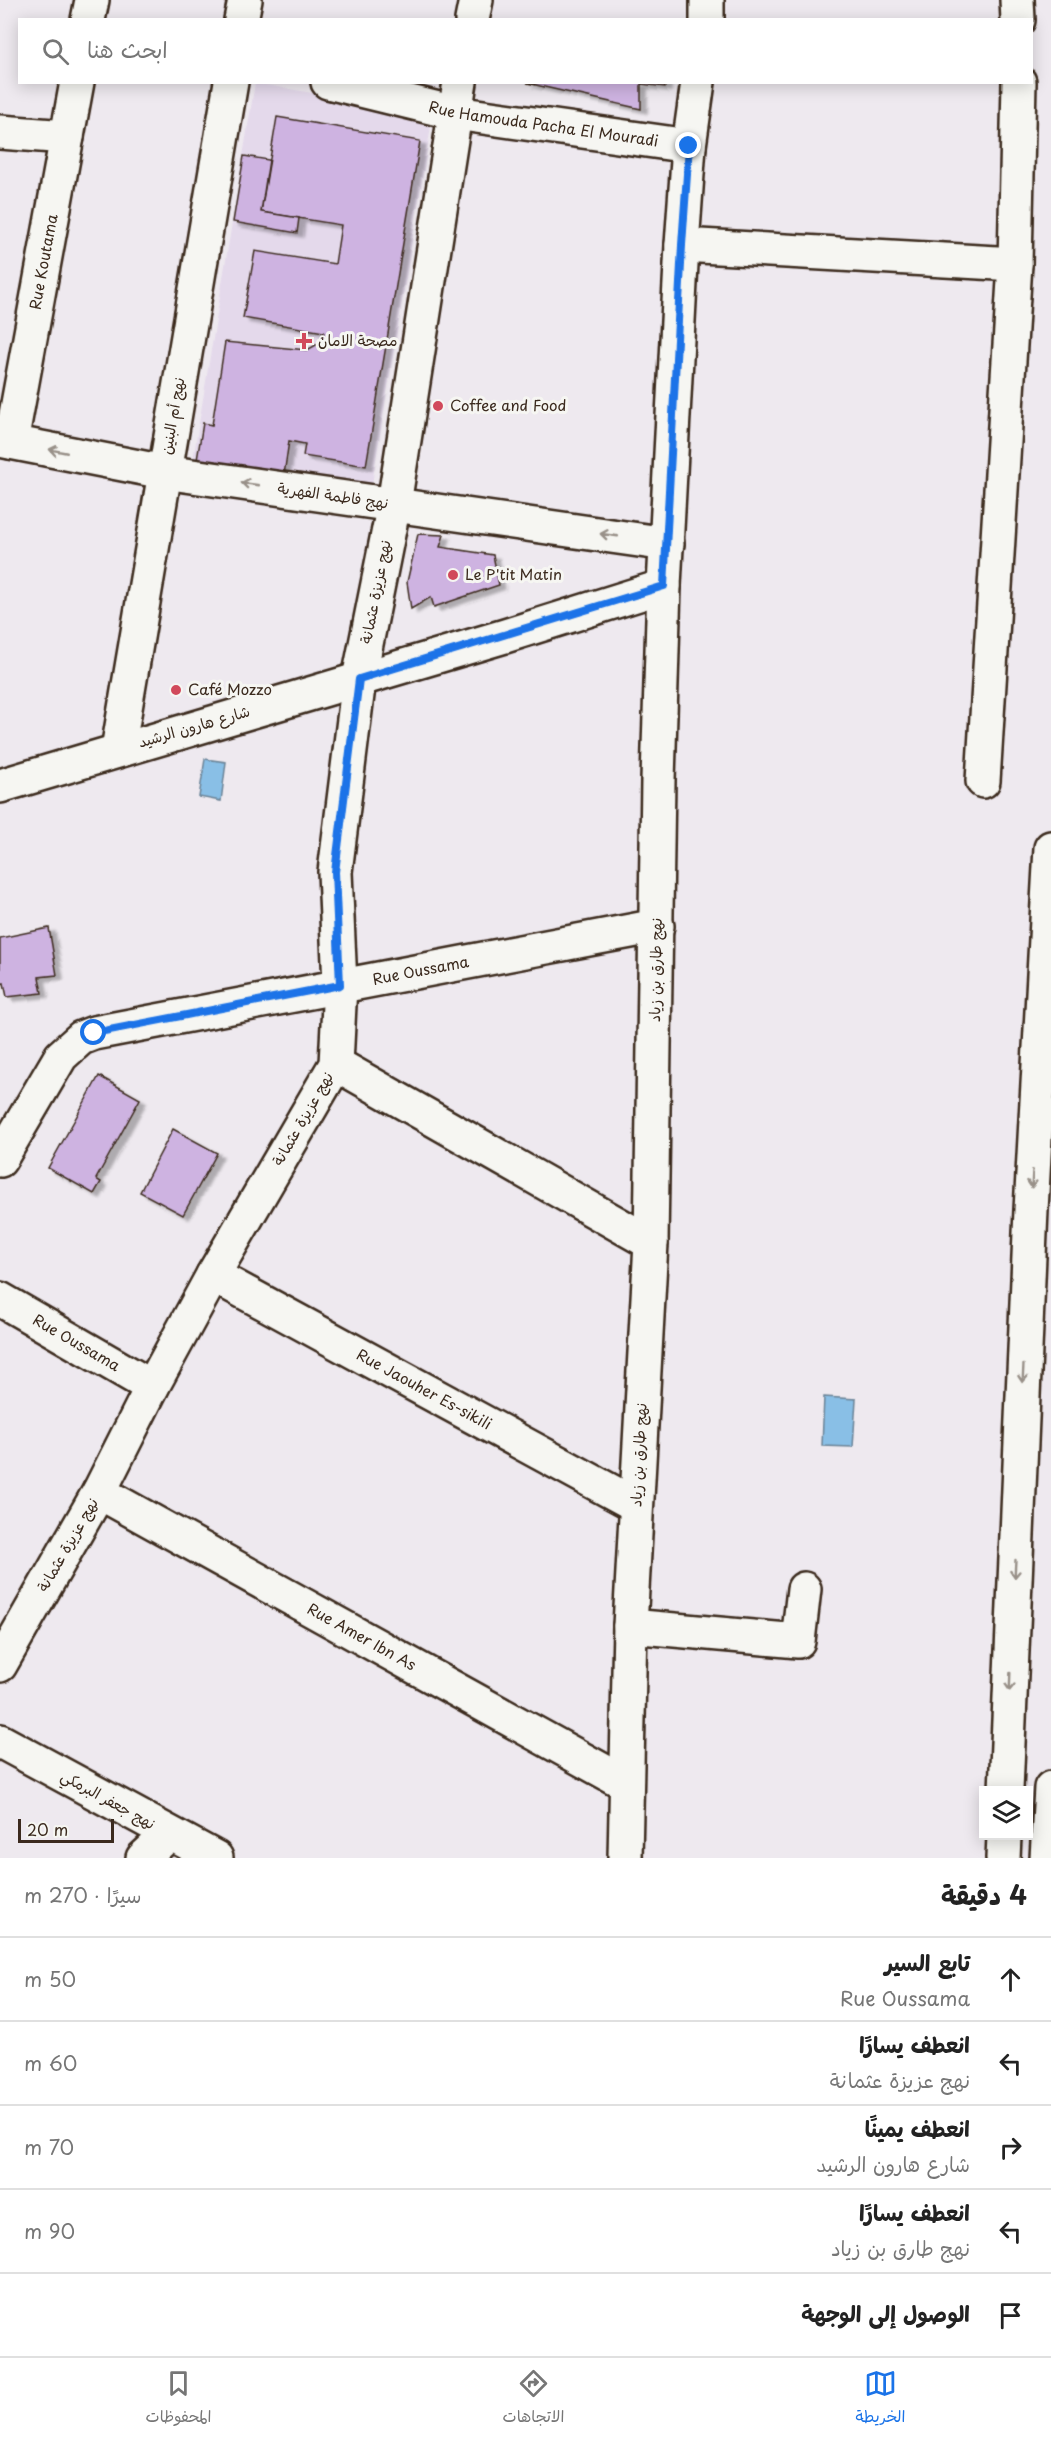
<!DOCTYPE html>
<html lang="ar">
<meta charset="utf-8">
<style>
body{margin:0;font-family:"Playpen Sans","Playpen Sans Arabic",sans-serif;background:#f6f6f6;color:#222;direction:rtl}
.controls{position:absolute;right:18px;bottom:18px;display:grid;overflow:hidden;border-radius:0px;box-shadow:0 3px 15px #0003}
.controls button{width:54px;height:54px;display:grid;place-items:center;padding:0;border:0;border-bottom:2px solid #e0e0e0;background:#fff;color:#222;font:30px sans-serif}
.scale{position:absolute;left:18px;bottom:15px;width:96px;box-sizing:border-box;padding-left:6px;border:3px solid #3b2a1e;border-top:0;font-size:16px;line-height:21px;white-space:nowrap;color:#3b2a1e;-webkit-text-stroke:4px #f6f6f2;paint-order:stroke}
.stop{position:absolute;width:18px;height:18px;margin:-14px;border:4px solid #1a73e8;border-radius:50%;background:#fff}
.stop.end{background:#1a73e8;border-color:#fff;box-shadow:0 2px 6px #0008}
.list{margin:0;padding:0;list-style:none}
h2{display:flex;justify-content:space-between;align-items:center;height:78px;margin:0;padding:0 24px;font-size:26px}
h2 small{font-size:20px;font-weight:400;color:#767676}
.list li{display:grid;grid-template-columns:39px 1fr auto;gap:18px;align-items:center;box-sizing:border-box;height:84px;padding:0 24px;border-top:2px solid #e0e0e0}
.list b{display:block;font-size:22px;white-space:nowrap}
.list p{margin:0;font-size:20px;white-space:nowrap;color:#767676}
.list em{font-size:20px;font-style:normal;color:#767676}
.icon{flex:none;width:33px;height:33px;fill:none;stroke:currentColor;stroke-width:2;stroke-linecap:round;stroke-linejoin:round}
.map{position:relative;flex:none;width:1051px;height:1858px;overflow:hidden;direction:ltr}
.search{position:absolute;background:#fff;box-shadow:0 3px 15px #0003;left:18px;right:18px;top:18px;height:66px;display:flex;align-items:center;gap:15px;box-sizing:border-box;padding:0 21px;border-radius:0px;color:#767676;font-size:22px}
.sheet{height:498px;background:#fff}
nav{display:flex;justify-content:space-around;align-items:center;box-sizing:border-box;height:84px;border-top:2px solid #e0e0e0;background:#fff;font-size:16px;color:#767676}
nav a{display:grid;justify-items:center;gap:3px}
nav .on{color:#1a73e8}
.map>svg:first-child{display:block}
.built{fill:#e4d9eb}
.water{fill:#89bfe6;stroke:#6a8396;stroke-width:1.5}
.building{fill:#ceb3e1;stroke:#3b2a1e;stroke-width:1.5;filter:url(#shadow)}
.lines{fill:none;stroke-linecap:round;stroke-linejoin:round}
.minor-casing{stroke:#3b2a1e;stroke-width:38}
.highway-casing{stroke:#3b2a1e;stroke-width:38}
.minor{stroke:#f6f6f2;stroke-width:33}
.highway{stroke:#f6f6f2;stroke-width:33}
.oneway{stroke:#989088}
.route{stroke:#1a73e8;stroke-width:8}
.poi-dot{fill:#d1495b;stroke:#f6f6f2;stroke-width:2}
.labels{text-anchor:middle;stroke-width:6;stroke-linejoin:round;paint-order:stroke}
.street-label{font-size:15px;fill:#3b2a1e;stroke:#f6f6f2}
.poi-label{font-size:15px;fill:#3b2a1e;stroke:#f6f6f2;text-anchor:start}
</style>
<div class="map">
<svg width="1051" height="1858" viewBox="0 0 1051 1858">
<defs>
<filter id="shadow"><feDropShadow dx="6" dy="4" stdDeviation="1.5" flood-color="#0004"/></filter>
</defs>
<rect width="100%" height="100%" fill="#eee9ef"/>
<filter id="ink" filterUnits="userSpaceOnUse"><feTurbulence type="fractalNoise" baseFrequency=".0167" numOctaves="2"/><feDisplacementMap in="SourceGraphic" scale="12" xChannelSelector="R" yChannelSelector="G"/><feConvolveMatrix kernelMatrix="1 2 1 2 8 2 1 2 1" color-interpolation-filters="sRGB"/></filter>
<g filter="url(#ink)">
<path class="built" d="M255,83L433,114L371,490L193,460Z"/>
<g class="water">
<path d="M205,759L226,762L221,801L199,797Z"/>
<path d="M824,1397L856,1399L853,1447L822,1446Z"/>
</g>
<g class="building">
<path d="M665,82V87L641,84V109L527,83Z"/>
<path d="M277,117L420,141L366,466L303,456L305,444L289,441L284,475L197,460L203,423L212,425L225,342L307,350L320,343L324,332L243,318L255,251L335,264L341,225L261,212Z"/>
<path d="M244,156L269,160L261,212L299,218L297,233L233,222Z"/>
<path d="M418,534L444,535L440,547L493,555L499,585L434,607L431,597L411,609L407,582Z"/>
<path d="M49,928L57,975L39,977L42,993L7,997L4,983L0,984V938Z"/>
<path d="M99,1076L140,1099L96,1179L101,1182L94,1194L48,1168Z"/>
<path d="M173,1129L217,1153L183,1215L140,1192Z"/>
</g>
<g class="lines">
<defs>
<g id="minor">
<path d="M1017,0L1018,20"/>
<path d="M88,20L92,0"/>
<path d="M241,20L245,0"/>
<path d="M472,20L476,0"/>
<path d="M707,20V0"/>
<path id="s1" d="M328,82L455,113L689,146"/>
<path d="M0,132L67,137"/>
<path d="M682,245L1015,264"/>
<path d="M0,440L164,472L667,544"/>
<path id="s2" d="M11,442L77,82"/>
<path d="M118,750L231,82"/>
<path d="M983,781L1015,264L1019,82"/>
<path d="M0,786L505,636L664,586"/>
<path d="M336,1064L651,1243"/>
<path id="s3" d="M0,1160L61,1056L81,1038L94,1033L657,926"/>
<path id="s4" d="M213,1275L636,1505"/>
<path id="s5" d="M0,1299L152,1387"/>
<path id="s6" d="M99,1492L625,1783"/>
<path d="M630,1626L798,1641L804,1589"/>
<path d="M0,1665L99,1492L152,1387L213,1275L336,1064L340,985L335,872L359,679L394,504L460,82"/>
<path d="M0,1741L216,1858"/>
<path d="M143,1858L169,1834"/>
<path d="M625,1858L630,1626L651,1243L658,780L664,586L682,245L689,146L698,82"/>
</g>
<g id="highway">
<path d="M1006,1790L1031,1210L1051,848"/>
<path d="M1003,1858L1004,1836"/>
<path d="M1047,1858L1051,1788"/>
</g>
</defs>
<use href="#minor" class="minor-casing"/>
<use href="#highway" class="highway-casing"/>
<use href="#minor" class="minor"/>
<use href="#highway" class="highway"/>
</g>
<defs><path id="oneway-shaft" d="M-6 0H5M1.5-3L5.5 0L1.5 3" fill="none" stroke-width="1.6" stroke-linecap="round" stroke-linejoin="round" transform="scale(1.5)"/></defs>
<g class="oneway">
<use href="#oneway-shaft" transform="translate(58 451) rotate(-169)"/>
<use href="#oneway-shaft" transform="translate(250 484) rotate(-172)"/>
<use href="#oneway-shaft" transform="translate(609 535) rotate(-172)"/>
<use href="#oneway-shaft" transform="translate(1032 1179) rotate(93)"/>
<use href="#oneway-shaft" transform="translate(1023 1374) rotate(93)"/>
<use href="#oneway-shaft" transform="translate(1015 1569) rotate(93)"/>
<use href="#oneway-shaft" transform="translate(1010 1682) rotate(92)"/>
</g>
</g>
<g class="lines" filter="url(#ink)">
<path class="route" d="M94,1033L340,985L335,872L359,679L664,586L682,245L689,146"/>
</g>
<g class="poi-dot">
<path d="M301 332h6v6h6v6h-6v6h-6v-6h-6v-6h6z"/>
<circle cx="438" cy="406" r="6"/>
<circle cx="453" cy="575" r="6"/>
<circle cx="176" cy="690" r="6"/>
</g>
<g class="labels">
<g class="street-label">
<text dy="5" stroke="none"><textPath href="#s1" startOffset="220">Rue Hamouda Pacha El Mouradi</textPath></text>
<text dy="5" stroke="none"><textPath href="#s2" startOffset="183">Rue Koutama</textPath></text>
<text transform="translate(173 416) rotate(-80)" y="5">نهج أم البنين</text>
<text transform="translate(333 496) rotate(8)" y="5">نهج فاطمة الفهرية</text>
<text transform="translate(376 592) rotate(-79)" y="5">نهج عزيزة عثمانة</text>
<text transform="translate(194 727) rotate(-16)" y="5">شارع هارون الرشيد</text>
<text dy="5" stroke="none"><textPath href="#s3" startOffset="494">Rue Oussama</textPath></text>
<text transform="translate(656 970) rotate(-89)" y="5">نهج طارق بن زياد</text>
<text transform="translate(303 1119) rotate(-60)" y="5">نهج عزيزة عثمانة</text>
<text dy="5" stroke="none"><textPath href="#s5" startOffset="88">Rue Oussama</textPath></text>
<text dy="5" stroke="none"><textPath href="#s4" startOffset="240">Rue Jaouher Es-sikili</textPath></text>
<text transform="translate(639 1455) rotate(-87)" y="5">نهج طارق بن زياد</text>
<text transform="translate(68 1545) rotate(-60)" y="5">نهج عزيزة عثمانة</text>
<text dy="5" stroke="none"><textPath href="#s6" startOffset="300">Rue Amer Ibn As</textPath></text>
<text transform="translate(108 1800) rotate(29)" y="5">نهج جعفر البرمكي</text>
</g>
<g class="poi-label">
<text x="318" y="346">مصحة الامان</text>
<text x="450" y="411">Coffee and Food</text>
<text x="465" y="580">Le P'tit Matin</text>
<text x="188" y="695">Café Mozzo</text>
</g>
</g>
</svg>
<div class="controls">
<button><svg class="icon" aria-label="layers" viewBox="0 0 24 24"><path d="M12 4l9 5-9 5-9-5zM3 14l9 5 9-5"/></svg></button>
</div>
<div class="scale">20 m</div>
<div class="stop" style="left:94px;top:1033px"></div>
<div class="stop end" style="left:689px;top:146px"></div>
<div class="search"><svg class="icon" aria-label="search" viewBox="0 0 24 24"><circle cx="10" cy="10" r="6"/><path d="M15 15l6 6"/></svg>ابحث هنا</div>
</div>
<section class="sheet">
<h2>4 دقيقة<small>سيرًا · 270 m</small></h2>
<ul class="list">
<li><svg class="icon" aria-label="ahead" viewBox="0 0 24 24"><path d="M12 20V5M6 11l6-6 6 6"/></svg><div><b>تابع السير</b><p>Rue Oussama</p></div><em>50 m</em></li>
<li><svg class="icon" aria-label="left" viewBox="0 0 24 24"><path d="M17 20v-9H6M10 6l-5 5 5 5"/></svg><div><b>انعطف يسارًا</b><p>نهج عزيزة عثمانة</p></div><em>60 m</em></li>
<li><svg class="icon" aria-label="right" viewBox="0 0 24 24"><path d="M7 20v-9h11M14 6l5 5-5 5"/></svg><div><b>انعطف يمينًا</b><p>شارع هارون الرشيد</p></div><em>70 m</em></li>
<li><svg class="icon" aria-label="left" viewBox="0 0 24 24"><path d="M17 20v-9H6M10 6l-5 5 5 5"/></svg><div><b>انعطف يسارًا</b><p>نهج طارق بن زياد</p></div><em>90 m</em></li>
<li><svg class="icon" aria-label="arrive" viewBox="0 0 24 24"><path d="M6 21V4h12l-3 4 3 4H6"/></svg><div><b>الوصول إلى الوجهة</b></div></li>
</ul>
</section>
<nav>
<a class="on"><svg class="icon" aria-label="map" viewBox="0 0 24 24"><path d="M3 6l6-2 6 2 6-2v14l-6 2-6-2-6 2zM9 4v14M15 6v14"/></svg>الخريطة</a>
<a><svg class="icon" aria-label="directions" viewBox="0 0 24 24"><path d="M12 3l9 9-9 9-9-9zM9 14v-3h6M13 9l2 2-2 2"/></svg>الاتجاهات</a>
<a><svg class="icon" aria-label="saved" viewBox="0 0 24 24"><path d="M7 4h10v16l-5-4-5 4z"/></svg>المحفوظات</a>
</nav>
